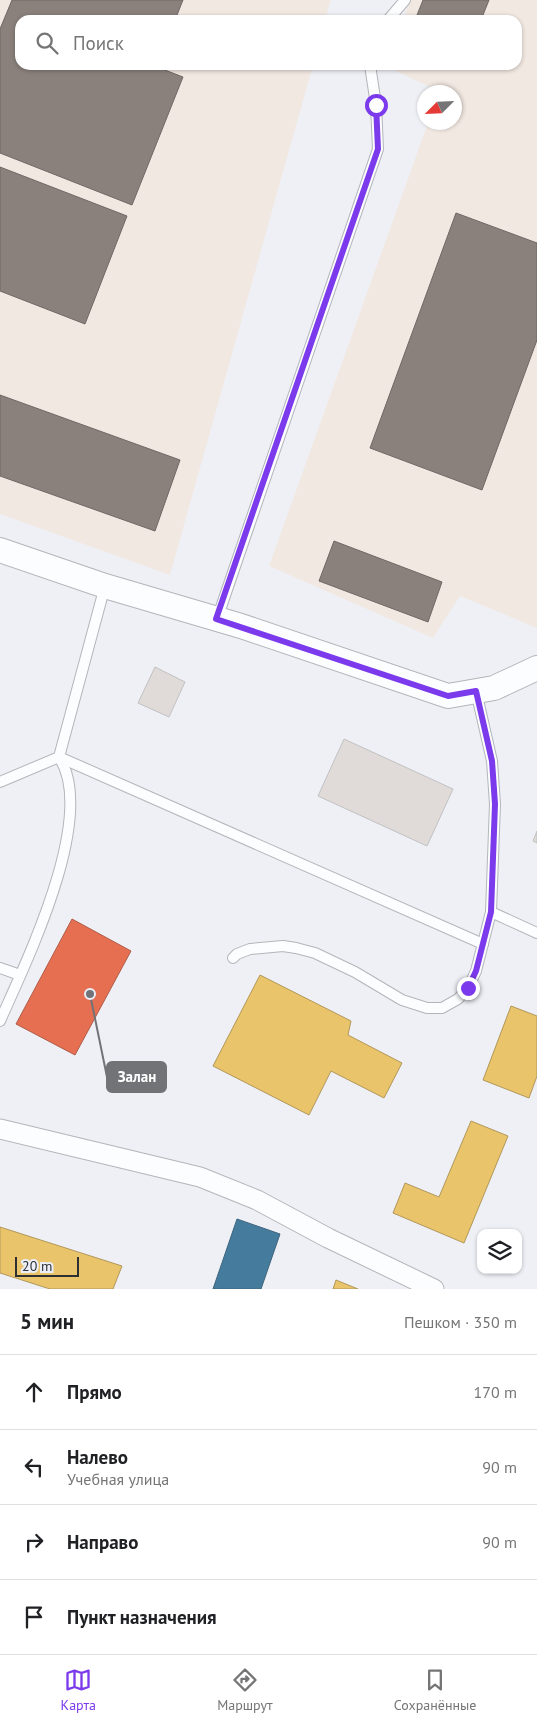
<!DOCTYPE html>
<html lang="ru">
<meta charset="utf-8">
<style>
body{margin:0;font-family:"PT Sans",sans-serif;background:#f2f2f2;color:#202124}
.controls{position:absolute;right:15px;bottom:15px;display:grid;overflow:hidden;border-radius:10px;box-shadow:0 1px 4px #0004}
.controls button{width:45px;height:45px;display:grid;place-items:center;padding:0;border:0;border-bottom:1px solid #e0e0e0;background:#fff;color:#202124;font:25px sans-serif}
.compass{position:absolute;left:417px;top:85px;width:45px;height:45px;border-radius:50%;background:#fff;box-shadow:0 1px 4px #0004;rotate:246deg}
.scale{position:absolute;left:15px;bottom:12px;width:64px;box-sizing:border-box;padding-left:5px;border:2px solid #2d2f33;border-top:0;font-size:14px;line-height:18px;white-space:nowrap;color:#2d2f33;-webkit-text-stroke:4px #ebeffa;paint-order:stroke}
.stop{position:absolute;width:15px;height:15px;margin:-11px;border:4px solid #7c3aed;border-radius:50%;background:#fff}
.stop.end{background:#7c3aed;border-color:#fff;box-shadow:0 1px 5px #0008}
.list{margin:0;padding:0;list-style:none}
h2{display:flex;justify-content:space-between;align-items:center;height:65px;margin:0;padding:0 20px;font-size:21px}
h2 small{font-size:16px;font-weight:400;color:#757577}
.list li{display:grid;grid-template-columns:32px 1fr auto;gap:15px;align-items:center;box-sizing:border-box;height:75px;padding:0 20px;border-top:1px solid #e0e0e0}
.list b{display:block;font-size:19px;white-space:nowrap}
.list p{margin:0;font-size:16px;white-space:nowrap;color:#757577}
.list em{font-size:16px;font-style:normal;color:#757577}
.icon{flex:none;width:28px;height:28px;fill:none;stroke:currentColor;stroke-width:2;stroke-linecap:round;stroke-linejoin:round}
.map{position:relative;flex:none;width:537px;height:1289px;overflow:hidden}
.search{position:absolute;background:#fff;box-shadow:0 1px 4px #0004;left:15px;right:15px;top:15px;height:55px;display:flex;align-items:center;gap:12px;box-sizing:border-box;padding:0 18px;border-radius:15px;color:#757577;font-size:19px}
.sheet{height:365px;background:#fff}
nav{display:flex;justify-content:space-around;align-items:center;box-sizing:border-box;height:70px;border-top:1px solid #e0e0e0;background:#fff;font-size:14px;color:#757577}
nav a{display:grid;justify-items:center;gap:2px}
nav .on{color:#7c3aed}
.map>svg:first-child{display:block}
.industrial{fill:#f2e8e2}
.homes{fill:#e9c46a;stroke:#b1975a}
.shops{fill:#e76f51;stroke:#af5c48}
.public{fill:#457b9d;stroke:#3e647d}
.industry{fill:#8a817c;stroke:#6e6866}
.building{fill:#e0dbd9;stroke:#c1c1c2}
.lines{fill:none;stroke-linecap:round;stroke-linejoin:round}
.service-casing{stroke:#b3b5ba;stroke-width:12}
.minor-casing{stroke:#b3b5ba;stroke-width:21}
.tertiary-casing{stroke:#b3b5ba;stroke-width:26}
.service{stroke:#fcfdfe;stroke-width:10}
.minor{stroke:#fcfdfe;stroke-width:19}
.tertiary{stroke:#fcfdfe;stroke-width:24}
.route{stroke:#7c3aed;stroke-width:6}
.leader{fill:none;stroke:#717377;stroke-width:2}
.callout-dot{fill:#717377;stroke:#ebeffa;stroke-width:2}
.callout{fill:#717377;stroke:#717377;stroke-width:2}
.callout-label{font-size:15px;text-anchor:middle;font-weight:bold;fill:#fff}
</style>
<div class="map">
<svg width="537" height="1289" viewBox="0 0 537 1289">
<rect width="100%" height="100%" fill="#eef0f6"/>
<g class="industrial">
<path d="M0,0H331L325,20H20V65H313L170,575L0,514Z"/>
<path d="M410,0H537V628L460,596L433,638L269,566L428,123L454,122V92H438L439,91L387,67L388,65H517V20H403Z"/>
</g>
<g class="homes">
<path d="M260,975L351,1021L348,1035L402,1063L384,1098L331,1071L309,1115L213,1066Z"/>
<path d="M511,1006L537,1016V1076L529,1098L483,1080Z"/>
<path d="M471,1121L508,1136L464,1243L393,1213L405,1183L439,1197Z"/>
<path d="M0,1227L122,1266L113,1289H50L0,1273Z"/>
<path d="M336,1280L358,1289H333Z"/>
</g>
<path class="shops" d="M72,919L131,951L75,1055L16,1024Z"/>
<path class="public" d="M237,1219L280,1234L261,1289H213Z"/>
<g class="industry">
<path d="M12,0H183L175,20H20V65H157V67L183,77L132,205L0,153V29Z"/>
<path d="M423,0H489L481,20H415Z"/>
<path d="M0,167L127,216L85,324L0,291Z"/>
<path d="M456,213L537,243V340L482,490L370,448Z"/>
<path d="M0,395L180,460L155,531L0,476Z"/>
<path d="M334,541L442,582L428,622L319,581Z"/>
</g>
<g class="building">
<path d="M155,667L185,682L169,717L138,703Z"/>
<path d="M344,739L453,789L427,846L318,796Z"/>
<path d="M537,831V843L533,841Z"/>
</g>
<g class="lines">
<defs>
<g id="service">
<path d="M388,20L405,0"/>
<path d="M217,619L378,149L376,105L370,65"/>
<path d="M0,782L59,757L483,944"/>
<path d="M491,912L537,933"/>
<path d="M233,958L237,954L250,949L283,946L296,948L315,953L336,963L355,972L402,1000L427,1008H442L458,999L468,988L476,971L491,912L495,804L492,761L476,691"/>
<path d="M0,968L20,975"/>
<path d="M0,1021C26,962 98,816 59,757L105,586"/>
</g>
<path id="minor" d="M0,1129L200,1177L257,1200L328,1238L434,1289"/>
<path id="tertiary" d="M0,550L105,586L241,626L448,696L494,688L537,668"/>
</defs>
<use href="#service" class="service-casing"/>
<use href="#minor" class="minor-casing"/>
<use href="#tertiary" class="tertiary-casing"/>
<use href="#service" class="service"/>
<use href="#minor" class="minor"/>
<use href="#tertiary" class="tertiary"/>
</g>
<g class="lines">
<path class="route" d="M376,105L378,149L216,619L448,696L476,691L492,761L495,804L491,912L476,971L468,988"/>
</g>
<path class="leader" d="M90 994L107 1077"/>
<circle class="callout-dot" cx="90" cy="994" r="5"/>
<rect class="callout" x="107" y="1062" width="59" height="30" rx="5"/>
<g class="callout-label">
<text x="137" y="1082">Залан</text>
</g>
</svg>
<div class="controls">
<button><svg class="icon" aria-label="layers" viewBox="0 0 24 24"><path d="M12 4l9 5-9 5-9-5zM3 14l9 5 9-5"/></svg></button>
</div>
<svg class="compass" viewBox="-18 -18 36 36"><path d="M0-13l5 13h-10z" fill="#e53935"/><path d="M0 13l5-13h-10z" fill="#757577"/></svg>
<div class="scale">20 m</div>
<div class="stop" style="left:376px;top:105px"></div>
<div class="stop end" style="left:468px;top:988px"></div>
<div class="search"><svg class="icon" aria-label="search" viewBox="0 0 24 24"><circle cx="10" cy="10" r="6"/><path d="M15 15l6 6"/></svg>Поиск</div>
</div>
<section class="sheet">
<h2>5 мин<small>Пешком · 350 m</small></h2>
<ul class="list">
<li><svg class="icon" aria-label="ahead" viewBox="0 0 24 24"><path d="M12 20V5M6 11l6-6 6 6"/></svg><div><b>Прямо</b></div><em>170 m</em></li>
<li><svg class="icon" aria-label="left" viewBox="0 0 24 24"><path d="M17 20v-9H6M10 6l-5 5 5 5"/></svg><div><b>Налево</b><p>Учебная улица</p></div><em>90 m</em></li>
<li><svg class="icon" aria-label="right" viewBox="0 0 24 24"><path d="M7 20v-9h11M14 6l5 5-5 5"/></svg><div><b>Направо</b></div><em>90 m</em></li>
<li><svg class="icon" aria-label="arrive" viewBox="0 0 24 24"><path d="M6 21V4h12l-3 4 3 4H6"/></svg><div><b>Пункт назначения</b></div></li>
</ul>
</section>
<nav>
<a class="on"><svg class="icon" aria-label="map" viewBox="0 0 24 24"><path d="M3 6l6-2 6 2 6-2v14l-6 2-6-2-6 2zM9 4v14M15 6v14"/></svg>Карта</a>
<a><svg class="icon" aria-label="directions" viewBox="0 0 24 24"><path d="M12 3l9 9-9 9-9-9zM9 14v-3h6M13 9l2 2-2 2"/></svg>Маршрут</a>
<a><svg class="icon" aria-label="saved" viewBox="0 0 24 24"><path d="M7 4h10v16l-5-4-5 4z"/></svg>Сохранённые</a>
</nav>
